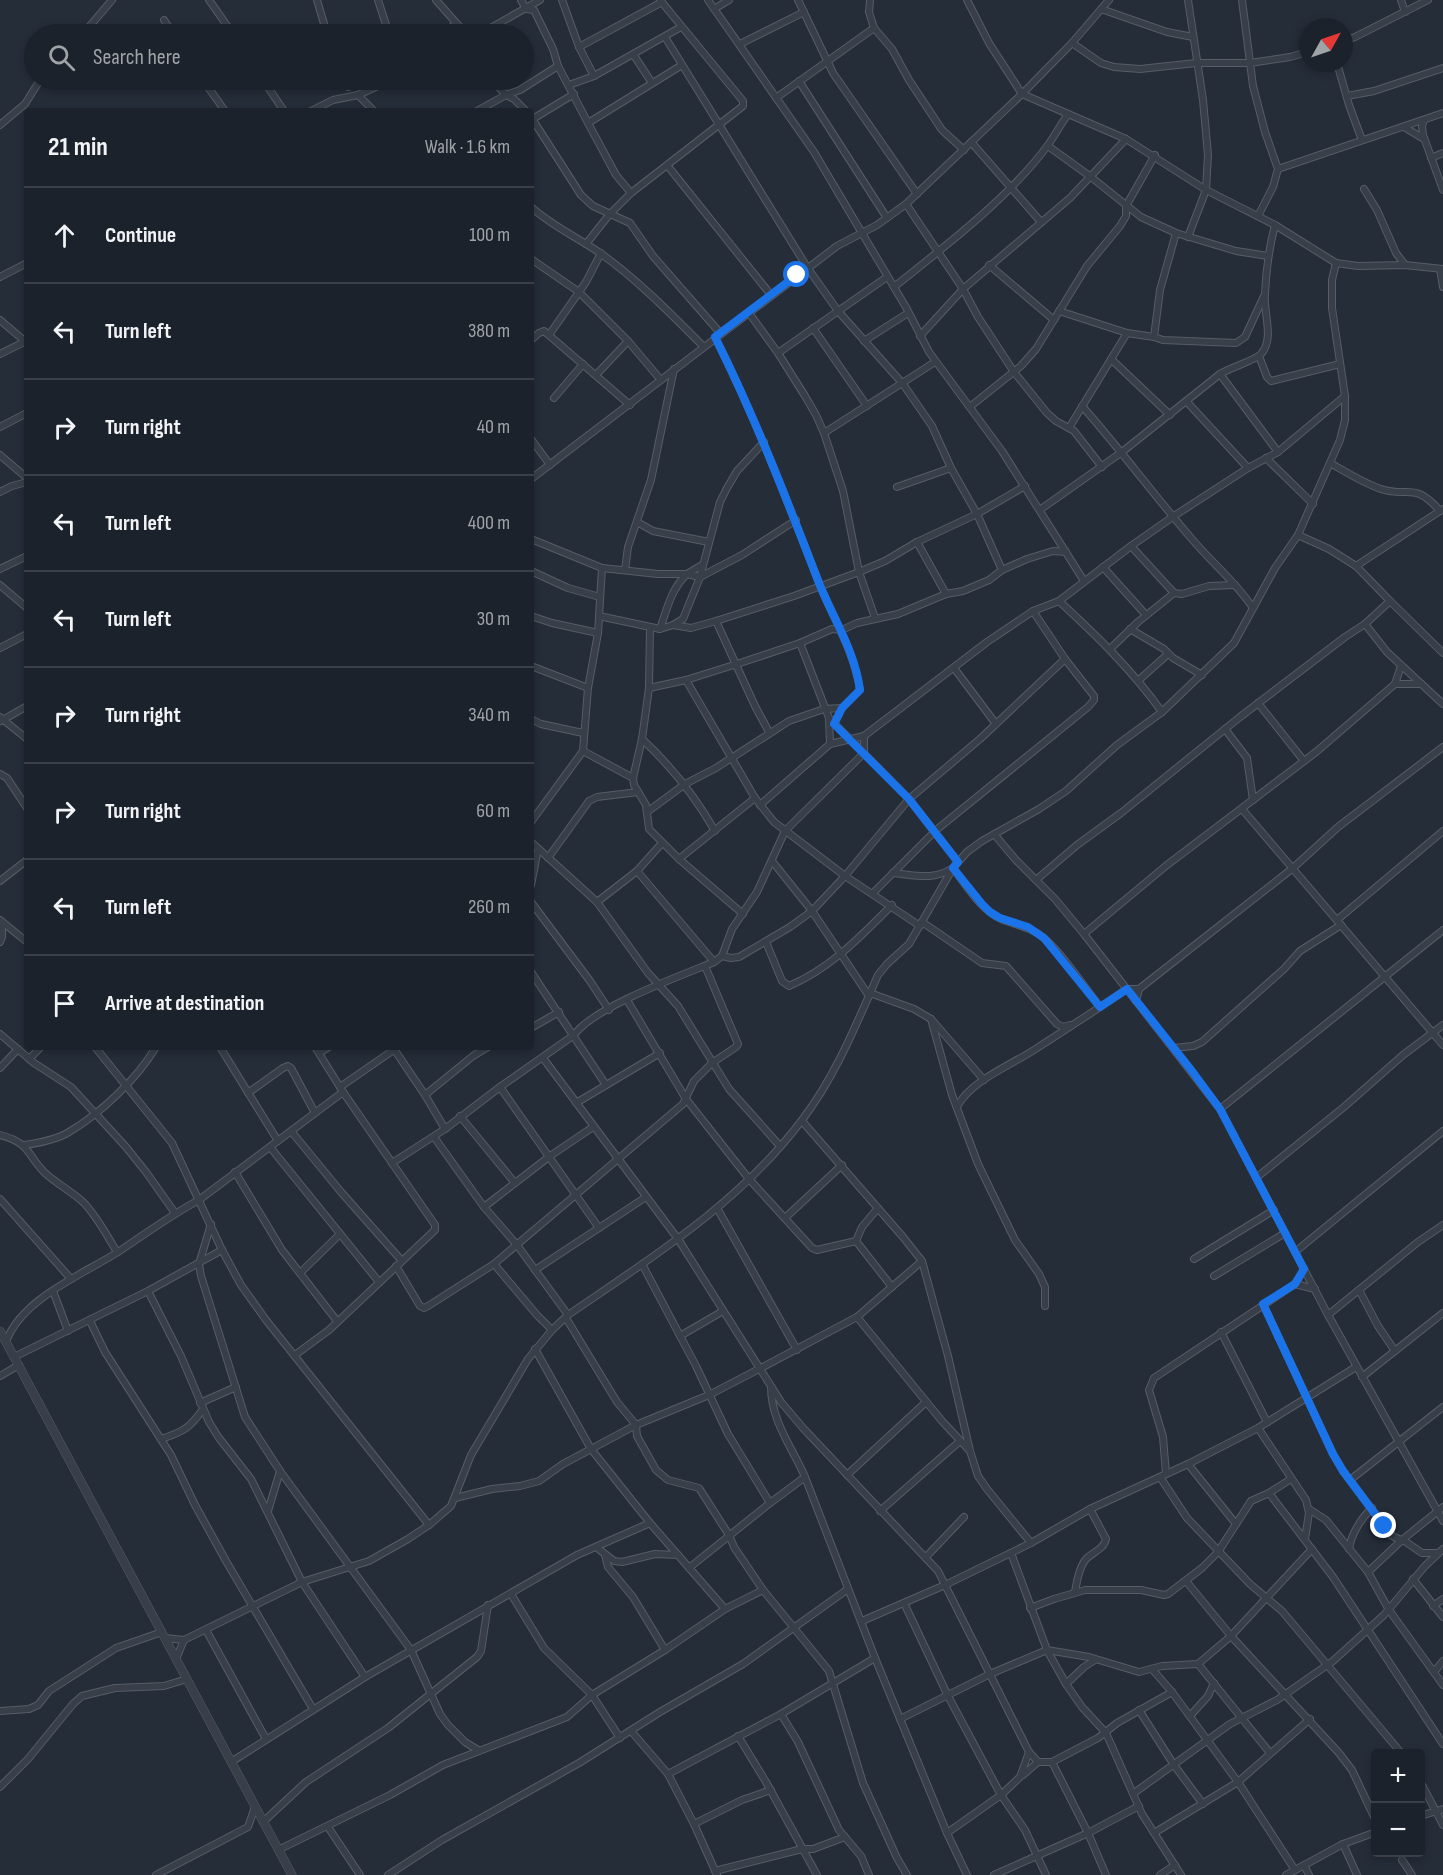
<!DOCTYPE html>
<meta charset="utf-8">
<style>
body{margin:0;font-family:"Sofia Sans Condensed",sans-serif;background:#292f37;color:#f1f3f6}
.controls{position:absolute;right:18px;bottom:18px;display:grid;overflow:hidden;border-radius:6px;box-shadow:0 3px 9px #0003}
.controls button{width:54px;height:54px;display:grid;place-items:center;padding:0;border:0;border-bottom:2px solid #3a3f47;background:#1c222b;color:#f1f3f6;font:30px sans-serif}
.compass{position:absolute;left:1299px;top:18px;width:54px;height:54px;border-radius:50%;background:#1c222b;box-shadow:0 3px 9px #0003;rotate:50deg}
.stop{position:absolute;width:18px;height:18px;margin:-14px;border:4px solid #1a73e8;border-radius:50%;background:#fff}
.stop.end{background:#1a73e8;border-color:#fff;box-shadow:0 2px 6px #0008}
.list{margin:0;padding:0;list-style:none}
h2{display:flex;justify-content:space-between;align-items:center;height:78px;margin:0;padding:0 24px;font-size:26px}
h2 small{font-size:20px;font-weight:400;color:#a0a4a9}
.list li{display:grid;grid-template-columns:39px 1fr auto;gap:18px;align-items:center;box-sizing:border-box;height:96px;padding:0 24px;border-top:2px solid #3a3f47}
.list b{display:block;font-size:22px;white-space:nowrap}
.list em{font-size:20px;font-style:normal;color:#a0a4a9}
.icon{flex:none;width:33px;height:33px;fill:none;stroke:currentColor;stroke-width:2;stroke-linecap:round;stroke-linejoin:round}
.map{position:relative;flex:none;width:1443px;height:1875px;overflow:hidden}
.search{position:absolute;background:#1c222b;box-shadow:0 3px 9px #0003;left:24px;top:24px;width:510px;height:66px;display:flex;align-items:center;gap:15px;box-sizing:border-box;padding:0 21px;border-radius:33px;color:#a0a4a9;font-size:22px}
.panel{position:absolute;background:#1c222b;box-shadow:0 3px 9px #0003;left:24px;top:108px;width:510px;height:942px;border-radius:6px}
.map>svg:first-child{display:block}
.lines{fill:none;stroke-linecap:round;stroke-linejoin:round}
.minor-casing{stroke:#575d67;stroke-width:8}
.tertiary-casing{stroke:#575d67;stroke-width:9}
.minor{stroke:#383f49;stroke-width:6}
.tertiary{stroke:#383f49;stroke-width:8}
.route{stroke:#1a73e8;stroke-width:8}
</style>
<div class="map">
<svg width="1443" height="1875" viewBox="0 0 1443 1875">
<rect width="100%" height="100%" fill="#252d39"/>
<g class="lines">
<defs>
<g id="minor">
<path d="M209,0L233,34"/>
<path d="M317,0L327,34"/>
<path d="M378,0L389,34"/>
<path d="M436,0L466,34"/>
<path d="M521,0L526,9L534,10L553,49L558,66L588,123L616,175L631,193"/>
<path d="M562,0L579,47L594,76"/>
<path d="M708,0L814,152L907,309L929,352L1002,451L1084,581"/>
<path d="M798,0L833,73L917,194"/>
<path d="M870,0L869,12L874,28L892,49L909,80L942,130L964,150"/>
<path d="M967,0L989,43L1022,94L1126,139L1206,190L1275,225L1336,263L1358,266L1405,265L1443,269"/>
<path d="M1188,0L1203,100L1208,155L1206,190L1188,237"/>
<path d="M1242,0L1253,86L1265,132L1278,169L1273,187L1258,216"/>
<path d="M1401,0L1405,12"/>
<path d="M714,9L729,0"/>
<path d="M1101,9L1167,32L1193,37"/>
<path d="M164,20L173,34"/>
<path d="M83,34L112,0"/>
<path d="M438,34L457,24"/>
<path d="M480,34L540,0"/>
<path d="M665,37L807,267L838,311L903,384L932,426L951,468L977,514L1002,570"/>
<path d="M1344,41L1355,37L1428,0"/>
<path d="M1072,43L1101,63L1114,67L1140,69L1196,63H1250L1290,57L1308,52"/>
<path d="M740,44L804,12"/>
<path d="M579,47L662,2"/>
<path d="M633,54L652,83"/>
<path d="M1337,63L1349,105L1362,140"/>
<path d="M203,80L225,111"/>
<path d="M263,80L284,111"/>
<path d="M342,80L348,87L361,80"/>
<path d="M492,80L506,95L514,99L526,111"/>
<path d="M799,81L887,218"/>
<path d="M569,85L594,76L681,27"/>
<path d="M358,95L374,111"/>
<path d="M1347,96L1374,91L1443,68"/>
<path d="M776,98L874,28"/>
<path d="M311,111L333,100L358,95L391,80"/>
<path d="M477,111L506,95L520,90L558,66"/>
<path d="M531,117L581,195L593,206L630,223L653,256L721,334"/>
<path d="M531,120L574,94"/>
<path d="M1424,120L1422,126L1423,135L1443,190"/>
<path d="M588,123L682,65"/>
<path d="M0,125L25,104L40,80"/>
<path d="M1404,127L1424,139"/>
<path d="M971,142L1041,222"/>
<path d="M1048,146L1091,177L1141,217L1176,233L1236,251L1268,256"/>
<path d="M1431,158L1443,153"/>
<path d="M667,165L771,295"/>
<path d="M1278,169L1443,113"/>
<path d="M1364,189L1377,210L1396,253L1405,265"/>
<path d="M906,204L963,289L978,317L1014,372L1047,413L1056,421L1074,431L1102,467"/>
<path d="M531,207C552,226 577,237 600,253C638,280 671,314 703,346"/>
<path d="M586,244L609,215L631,193L743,106V101L660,0"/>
<path d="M531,259L579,292L628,341L660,379"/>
<path d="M989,265L1054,320"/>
<path d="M1440,269L1443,287"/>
<path d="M0,277L27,263"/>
<path d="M894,287C944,247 1010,197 1048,145C1055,135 1061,124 1068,114"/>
<path d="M1059,311L1127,333L1154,337L1163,340L1236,343L1245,337L1264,296"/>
<path d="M749,313L778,353L805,396L816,415L824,433L843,491L859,572L875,618"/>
<path d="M0,320L27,343"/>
<path d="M813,328L867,406"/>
<path d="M549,335L586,282L601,253"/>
<path d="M920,336L963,289L1070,198L1126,139"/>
<path d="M715,337C755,417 787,500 819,583C833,618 854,651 860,690L842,708L834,724"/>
<path d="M1154,337L1160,290L1176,233"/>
<path d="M531,340L539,333L544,331L630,405"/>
<path d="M864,341L908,313"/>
<path d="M778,353L887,277"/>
<path d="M0,354L26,341"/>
<path d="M1259,356L1267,377L1271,381L1340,364"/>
<path d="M1111,359L1170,415"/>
<path d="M1220,374L1278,452"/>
<path d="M596,375L628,341"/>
<path d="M554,398L583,364"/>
<path d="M1187,402L1248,468"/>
<path d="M971,406L1021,366L1036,349L1087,266L1120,226L1126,216V206L1155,155"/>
<path d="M1082,406C1120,449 1154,495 1191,538C1211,562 1236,582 1253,608"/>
<path d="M0,427L27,413"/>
<path d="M1069,428L1127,333"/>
<path d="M824,433L935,362"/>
<path d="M531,439L550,465"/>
<path d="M0,455L27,478"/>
<path d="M1266,458L1313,504"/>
<path d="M1330,463C1346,472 1363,483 1381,489C1409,498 1414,481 1440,511"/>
<path d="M531,479L837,246L877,225L906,204L1022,94L1072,43L1109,0"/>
<path d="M897,487L951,468"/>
<path d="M0,492L12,486L27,482"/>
<path d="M1041,509L1122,452L1220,374C1231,367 1254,361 1261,354C1275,339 1263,312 1265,294C1266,271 1269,248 1275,225"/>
<path d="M637,522L653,531L709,542"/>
<path d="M531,539L602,568L658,574H687L702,565"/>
<path d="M917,542L946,594"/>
<path d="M1131,546L1174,593L1182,594L1209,586L1235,585"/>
<path d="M1356,566L1443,509"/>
<path d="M1103,567L1146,615"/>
<path d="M0,569L27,556"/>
<path d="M625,570L628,547L651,480L674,369"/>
<path d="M531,571L568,588L600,597"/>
<path d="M0,585L27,608"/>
<path d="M1059,601C1097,636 1132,670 1162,712"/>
<path d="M1390,601L1443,653"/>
<path d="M531,616L552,623L598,633"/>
<path d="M599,616L660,629L673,625L683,619L700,577L720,502L727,488L737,471L764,442"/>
<path d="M716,621L755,706L769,732"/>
<path d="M1365,624L1387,652L1443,704"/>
<path d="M673,625L691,628L716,621L794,596L859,572L885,561L917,542L977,514L1025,486"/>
<path d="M650,627L649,688L642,739L633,778L634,785L646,805L649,829L679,859L743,914"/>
<path d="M660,629C667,609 671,589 687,574L700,577L742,555L796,520"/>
<path d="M1130,629L1164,649L1173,658L1202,675"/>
<path d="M800,643L829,718L909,799L958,862"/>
<path d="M0,648L27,634"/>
<path d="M1110,649L1138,622L1174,593"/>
<path d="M531,666L588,688"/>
<path d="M954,668L996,724"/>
<path d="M686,680L755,798L774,822L845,876L920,926"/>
<path d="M1139,680L1168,654"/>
<path d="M1395,684H1421"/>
<path d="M649,688L686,680L737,664L800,643L832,629L842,630L857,623L898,614L946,594L963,591L989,580L1002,570L1027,559L1053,551L1066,552"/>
<path d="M1258,703L1304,761"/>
<path d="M0,717L27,739"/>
<path d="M531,719L541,724L583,733"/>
<path d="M829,719L830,744"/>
<path d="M1,721L27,706"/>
<path d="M1225,729L1247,758L1253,800"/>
<path d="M642,739C672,767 695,796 715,831"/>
<path d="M583,751L633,778"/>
<path d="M0,774L7,778L27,808"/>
<path d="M760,805L830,744L864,736L987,642L1033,611L1059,601L1131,546L1174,516L1248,468L1278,452L1345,396"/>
<path d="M1242,809L1443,1045"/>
<path d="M647,812L685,784L716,768L789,721L824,709L842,708"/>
<path d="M531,822L583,751L588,688L598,633L602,568"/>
<path d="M994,834L1015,859L1055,899L1084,934L1220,1109L1327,1313L1443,1521"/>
<path d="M531,842L597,902L648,973L678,1006L729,1089L780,1146"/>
<path d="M548,858L589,801L597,797L638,792"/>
<path d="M679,859L755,798"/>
<path d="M772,861L812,911L869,996"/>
<path d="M637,871L714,962"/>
<path d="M893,873C915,875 933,881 953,868C967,886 980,909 1001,919C1016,925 1031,927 1044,938C1065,957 1082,984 1100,1007"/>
<path d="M1036,880L1077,845L1121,813L1240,717L1345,637L1365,624L1390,601L1356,566L1329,549L1298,535"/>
<path d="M0,881L27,860"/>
<path d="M531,885L538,849"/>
<path d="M873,893L935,831L1088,707L1094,700V696L1065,659L1033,611"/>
<path d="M531,902L590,981L609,1010"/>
<path d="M597,902L637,871L662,843"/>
<path d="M0,920L27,942"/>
<path d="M1337,920L1443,831"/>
<path d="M922,922L982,963L1006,966L1057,1024L1063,1027L1070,1025"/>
<path d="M1084,934L1167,865L1316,752L1395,684L1401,666"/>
<path d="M0,942L2,937V922"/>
<path d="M766,942L782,981L789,986C831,968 860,937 892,905"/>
<path d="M722,956L731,958L739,957L790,927L812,911L845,876L909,799L980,739L1065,659"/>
<path d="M531,972L606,1085"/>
<path d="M870,993L914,1009L931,1019L984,1080"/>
<path d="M627,1000L686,1099L749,1179L812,1248L817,1250L856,1241"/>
<path d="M1136,1001L1139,989L1293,868L1338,827L1443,747"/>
<path d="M931,1019L952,1095L978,1164L1015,1240L1039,1274L1045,1287V1306"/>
<path d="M531,1028L559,1012"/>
<path d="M0,1034L34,1063L71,1087L126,1147L146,1172L175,1213"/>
<path d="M95,1047L172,1143L222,1250L241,1285L266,1320L429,1525"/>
<path d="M220,1047L278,1141"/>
<path d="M1174,1048L1193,1046L1202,1042L1284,969L1300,951L1341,925"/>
<path d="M394,1049L425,1095L445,1129"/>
<path d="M319,1053L329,1047"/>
<path d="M543,1058L678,1239L781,1402L803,1428L938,1571L1029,1752L1038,1762H1052L1088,1833L1106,1875"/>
<path d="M29,1059L41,1047"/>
<path d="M0,1068L18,1049"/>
<path d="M340,1087L398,1047"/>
<path d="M500,1087L599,1228"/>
<path d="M248,1093L283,1068L288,1066L291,1068L315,1113"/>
<path d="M425,1095L473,1056L488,1047"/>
<path d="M576,1103L660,1053"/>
<path d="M957,1107C970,1081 1011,1065 1034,1050C1065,1030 1096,1010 1127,989H1139"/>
<path d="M1220,1109L1443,930"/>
<path d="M460,1116L515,1183"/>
<path d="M802,1121L903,1237L922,1261L948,1356L970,1451L978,1476L987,1489L1031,1543"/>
<path d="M291,1131L341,1192L402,1261"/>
<path d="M0,1135C31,1143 26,1154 45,1173C57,1184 71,1191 83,1202C97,1216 107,1236 117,1252"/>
<path d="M434,1137L484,1207L517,1245L568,1315"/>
<path d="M24,1145C39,1143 56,1140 69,1132C101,1113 137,1079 156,1047"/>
<path d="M270,1147L379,1282"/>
<path d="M392,1163L445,1129L500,1087L574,1035C594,1007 680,976 714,962L722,956L732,929L757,892L785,831L864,753V736"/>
<path d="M235,1172L282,1250L337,1321"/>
<path d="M1256,1178L1344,1107L1403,1055L1443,1025"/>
<path d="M0,1199L71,1279"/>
<path d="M484,1207L550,1156L593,1127"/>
<path d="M717,1208L797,1350"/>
<path d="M785,1218L842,1165"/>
<path d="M211,1224L199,1264L201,1276L245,1417L280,1471L411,1650L440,1714L448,1725L465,1742L478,1750"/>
<path d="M856,1241L892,1287"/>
<path d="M856,1241L862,1227L878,1208"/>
<path d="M1295,1252L1443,1131"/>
<path d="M1194,1259L1274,1210"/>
<path d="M494,1264L537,1315L552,1330"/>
<path d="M642,1264L696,1366L728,1434L770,1503"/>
<path d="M396,1266L420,1306L424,1308L428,1306L494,1264L683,1104L694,1081L712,1063L736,1047L738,1044L705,966"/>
<path d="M535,1270L646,1197"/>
<path d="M300,1273L340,1234"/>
<path d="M1214,1276L1285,1233"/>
<path d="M1295,1284L1315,1289"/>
<path d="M1359,1290L1378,1326L1395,1351"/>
<path d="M53,1291L68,1331"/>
<path d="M148,1291L181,1356L209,1422L219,1438L251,1479L302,1582L365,1677"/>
<path d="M1263,1304L1333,1454L1343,1471L1392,1536L1406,1542L1422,1553H1438"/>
<path d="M1328,1315L1418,1242L1443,1225"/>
<path d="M857,1317L942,1421L969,1450"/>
<path d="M566,1318L617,1402L636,1425L637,1436L656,1470L668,1480L699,1488L729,1535L734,1547L763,1590L829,1671L863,1783L897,1858L907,1875"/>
<path d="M90,1321L105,1352L171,1455L195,1505L226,1561L313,1709"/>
<path d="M1221,1332L1267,1422"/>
<path d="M680,1336L723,1311"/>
<path d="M6,1342C21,1299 82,1275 118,1252C145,1234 171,1215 199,1200L343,1092"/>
<path d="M535,1349L591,1449L650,1523L725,1609"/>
<path d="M295,1355L329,1330L435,1230V1225L343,1092L315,1047"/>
<path d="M14,1357L148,1291L222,1250"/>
<path d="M0,1376L19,1365"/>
<path d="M1362,1377L1443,1313"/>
<path d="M200,1403L236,1387"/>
<path d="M1258,1428L1306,1500L1309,1513L1305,1539"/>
<path d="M161,1439C183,1432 190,1428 203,1409"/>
<path d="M1188,1464L1236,1524"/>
<path d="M1166,1474L1163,1437L1149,1390L1154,1378L1295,1284L1304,1269"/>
<path d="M847,1475L926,1402"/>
<path d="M805,1477L875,1658L947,1833L967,1875"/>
<path d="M1160,1477L1187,1518L1250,1584L1282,1611L1402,1754"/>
<path d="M1350,1480L1443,1407"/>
<path d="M1269,1493L1333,1577L1443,1744"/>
<path d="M455,1498L492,1489L520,1486L539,1481L563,1464L636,1425L709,1395L759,1369L857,1317L922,1261"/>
<path d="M1309,1509L1326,1520L1368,1572L1389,1610L1443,1685"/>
<path d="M268,1511L280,1471"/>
<path d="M880,1511L960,1441"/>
<path d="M596,1547L614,1561L622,1562L655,1554L678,1555"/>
<path d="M1349,1549C1351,1535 1361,1518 1372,1508"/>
<path d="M1011,1553L1047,1650L1066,1684L1082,1707L1106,1733L1142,1814L1181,1875"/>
<path d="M605,1555L608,1567L633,1597L665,1650"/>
<path d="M926,1557L964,1517"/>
<path d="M689,1568L770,1503L805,1477C792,1447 771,1421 771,1387"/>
<path d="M1368,1572L1402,1540L1443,1507"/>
<path d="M1413,1579L1443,1617"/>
<path d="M1186,1581L1231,1636L1339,1753L1352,1770L1376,1821"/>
<path d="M1075,1592C1077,1581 1079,1568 1086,1559C1093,1552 1104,1549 1106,1539L1090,1509"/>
<path d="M511,1594L544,1648L592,1695L620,1738"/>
<path d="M904,1603L948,1696L1001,1795L1025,1830L1046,1875"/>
<path d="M1433,1606L1443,1599"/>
<path d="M1030,1608L1054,1599L1085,1590H1141L1164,1595L1168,1594L1202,1568L1218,1552L1251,1501L1269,1493L1291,1479"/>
<path d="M862,1621L945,1585L1031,1543L1090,1509L1188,1464L1258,1428L1356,1367"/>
<path d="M206,1630L266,1739"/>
<path d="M165,1638L184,1640L302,1582L369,1561L408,1539L429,1525L451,1506L471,1455L528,1359L552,1330L568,1315C651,1258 740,1203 802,1120C835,1077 856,1025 878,975L887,964L909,944L953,868L967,852L982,841L1039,809L1066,791L1117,745L1162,712L1234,643L1275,568L1298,535L1340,440L1345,420V396L1332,308V280L1336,263"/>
<path d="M176,1659L184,1640"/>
<path d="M1198,1664L1270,1753"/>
<path d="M1152,1669L1172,1692L1238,1782L1295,1870"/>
<path d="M1434,1672L1443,1661"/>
<path d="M1066,1684L1084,1667L1095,1660"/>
<path d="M1139,1710L1174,1765L1203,1804"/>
<path d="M0,1711L29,1709L38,1705L49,1691L116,1648L162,1632"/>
<path d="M781,1714L798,1742L839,1830L861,1856L869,1875"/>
<path d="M1190,1716L1208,1696L1214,1683"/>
<path d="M900,1719L990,1674L1047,1650L1089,1657L1139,1672L1162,1666L1198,1664L1231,1636L1312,1549"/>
<path d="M631,1731L668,1774L694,1824L717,1875"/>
<path d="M738,1736L766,1782L817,1875"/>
<path d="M231,1762L365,1677L577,1555L650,1523"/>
<path d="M1052,1762L1098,1738L1117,1723L1172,1692"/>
<path d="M668,1774L781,1714L875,1658"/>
<path d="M1023,1775L1038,1762"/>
<path d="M1420,1781L1443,1825"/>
<path d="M0,1787L28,1759L73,1704L82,1696L115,1688L164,1686L187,1679"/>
<path d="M1134,1793L1230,1724L1277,1700L1333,1661L1384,1615L1425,1566L1443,1549"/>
<path d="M1420,1816L1443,1809"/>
<path d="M263,1822L306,1782L388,1728L477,1657L481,1651L488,1605"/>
<path d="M694,1824L742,1800L771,1790"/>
<path d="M328,1827L360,1875"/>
<path d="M947,1833L1001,1795L1020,1777L1029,1752"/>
<path d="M1154,1833L1238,1782L1310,1719"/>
<path d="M1343,1844L1357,1875"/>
<path d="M278,1850L390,1795L443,1765L567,1717L592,1695L665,1650L725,1609L763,1590"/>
<path d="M1402,1860L1412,1875"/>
<path d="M1304,1865L1309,1875"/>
<path d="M715,1871L802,1849H813L845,1837"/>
<path d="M156,1875L248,1827L255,1807"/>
<path d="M388,1875L442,1840L579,1763L660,1712L743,1664L848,1589"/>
<path d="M994,1875L1088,1833L1139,1806"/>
<path d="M1160,1875L1175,1865"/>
<path d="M1286,1875L1343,1844L1376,1832"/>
</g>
<path id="tertiary" d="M0,1331L292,1875"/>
</defs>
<use href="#minor" class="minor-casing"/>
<use href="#tertiary" class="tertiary-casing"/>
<use href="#minor" class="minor"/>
<use href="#tertiary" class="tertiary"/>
</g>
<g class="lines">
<path class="route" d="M797,275L715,337C755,417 787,500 819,583C833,618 855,651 860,690L842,708L834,724L909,799L958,862L953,868L982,904L990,912L1000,918L1028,927L1044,938L1100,1007L1127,989L1192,1071L1220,1109L1304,1269L1295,1284L1263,1304L1333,1454L1343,1471L1384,1526"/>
</g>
</svg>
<div class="controls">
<button>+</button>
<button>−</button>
</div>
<svg class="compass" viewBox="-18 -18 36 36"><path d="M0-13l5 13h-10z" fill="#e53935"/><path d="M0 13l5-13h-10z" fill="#a0a4a9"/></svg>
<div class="stop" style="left:797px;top:275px"></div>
<div class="stop end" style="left:1384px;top:1526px"></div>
<div class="search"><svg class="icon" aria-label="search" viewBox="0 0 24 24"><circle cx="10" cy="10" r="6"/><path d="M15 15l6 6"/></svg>Search here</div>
<section class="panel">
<h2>21 min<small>Walk · 1.6 km</small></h2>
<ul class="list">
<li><svg class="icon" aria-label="ahead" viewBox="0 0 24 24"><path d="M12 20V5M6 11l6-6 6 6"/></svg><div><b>Continue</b></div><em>100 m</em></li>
<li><svg class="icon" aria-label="left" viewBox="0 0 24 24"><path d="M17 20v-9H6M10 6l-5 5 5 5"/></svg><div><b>Turn left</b></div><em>380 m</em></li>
<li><svg class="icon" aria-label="right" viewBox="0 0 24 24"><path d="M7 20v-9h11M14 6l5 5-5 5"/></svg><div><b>Turn right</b></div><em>40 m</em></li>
<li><svg class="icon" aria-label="left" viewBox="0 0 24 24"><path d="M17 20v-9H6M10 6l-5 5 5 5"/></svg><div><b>Turn left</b></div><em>400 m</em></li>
<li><svg class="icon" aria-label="left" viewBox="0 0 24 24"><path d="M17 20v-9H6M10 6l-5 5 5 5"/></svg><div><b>Turn left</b></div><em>30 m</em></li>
<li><svg class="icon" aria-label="right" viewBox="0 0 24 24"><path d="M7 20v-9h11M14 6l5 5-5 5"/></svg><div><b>Turn right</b></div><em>340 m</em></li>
<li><svg class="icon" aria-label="right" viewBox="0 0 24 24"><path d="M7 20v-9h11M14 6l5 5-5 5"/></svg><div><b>Turn right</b></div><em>60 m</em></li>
<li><svg class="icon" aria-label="left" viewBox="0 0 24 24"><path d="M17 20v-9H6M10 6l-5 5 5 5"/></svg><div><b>Turn left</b></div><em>260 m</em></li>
<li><svg class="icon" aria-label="arrive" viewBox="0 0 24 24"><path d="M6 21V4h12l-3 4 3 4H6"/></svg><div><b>Arrive at destination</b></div></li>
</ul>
</section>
</div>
